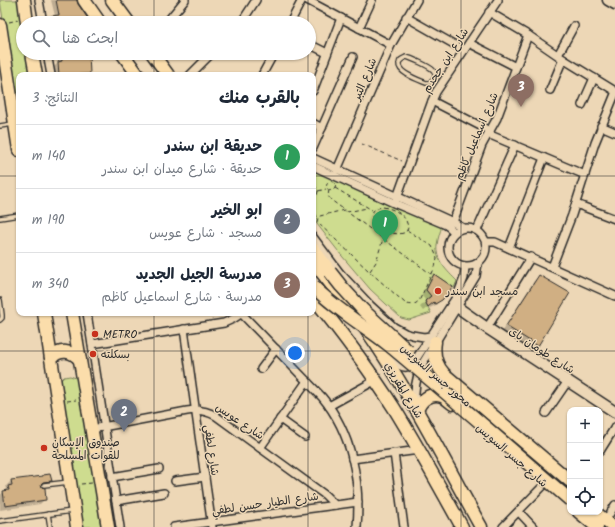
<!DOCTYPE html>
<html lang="ar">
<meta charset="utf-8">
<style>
body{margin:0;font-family:Kalam,"Playpen Sans Arabic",sans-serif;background:#f2f2f3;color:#1f2937;direction:rtl}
.controls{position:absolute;right:12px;bottom:12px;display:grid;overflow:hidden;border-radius:8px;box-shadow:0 1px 3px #0004}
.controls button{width:36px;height:36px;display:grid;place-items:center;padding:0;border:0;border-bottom:1px solid #e0e1e3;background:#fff;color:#1f2937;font:20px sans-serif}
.you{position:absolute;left:295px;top:353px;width:14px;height:14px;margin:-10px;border:3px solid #fff;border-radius:50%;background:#1a73e8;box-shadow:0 0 0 6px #1a73e833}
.badge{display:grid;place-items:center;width:26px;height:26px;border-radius:50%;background:#0f766e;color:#fff;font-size:13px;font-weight:700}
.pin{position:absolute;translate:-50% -33px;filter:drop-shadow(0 1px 2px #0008)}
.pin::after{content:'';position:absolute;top:21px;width:14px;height:12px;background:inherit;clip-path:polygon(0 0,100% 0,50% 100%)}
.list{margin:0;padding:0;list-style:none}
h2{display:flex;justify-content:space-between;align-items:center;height:52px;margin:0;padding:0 16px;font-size:17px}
h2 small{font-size:13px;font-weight:400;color:#747a83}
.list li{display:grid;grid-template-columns:26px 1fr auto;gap:12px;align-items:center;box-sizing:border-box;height:64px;padding:0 16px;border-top:1px solid #e0e1e3}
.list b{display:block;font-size:15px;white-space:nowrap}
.list p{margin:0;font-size:13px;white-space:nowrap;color:#747a83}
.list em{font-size:13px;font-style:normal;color:#747a83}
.icon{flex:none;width:22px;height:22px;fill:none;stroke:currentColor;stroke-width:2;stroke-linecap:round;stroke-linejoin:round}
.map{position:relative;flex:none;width:615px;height:527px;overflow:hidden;direction:ltr}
.search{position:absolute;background:#fff;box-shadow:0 1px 3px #0004;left:16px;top:16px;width:300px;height:44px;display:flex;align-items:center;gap:10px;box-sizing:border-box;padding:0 14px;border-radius:22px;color:#747a83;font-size:15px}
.panel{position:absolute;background:#fff;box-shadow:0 1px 3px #0004;left:16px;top:72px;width:300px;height:244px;border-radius:8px;direction:rtl}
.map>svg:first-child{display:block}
.green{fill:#cedc8f;stroke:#7c845d}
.shadow{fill:#0003}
.building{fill:#d0af83;stroke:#2b2b2b}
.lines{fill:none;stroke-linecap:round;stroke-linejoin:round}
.lane-casing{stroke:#2b2b2b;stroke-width:6}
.street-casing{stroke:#2b2b2b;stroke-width:10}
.secondary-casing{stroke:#2b2b2b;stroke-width:13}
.primary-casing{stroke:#2b2b2b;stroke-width:15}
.path{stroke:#2b2b2b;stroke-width:1;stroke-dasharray:4 3;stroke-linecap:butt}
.lane{stroke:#edd7b6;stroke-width:3.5}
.street{stroke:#edd7b6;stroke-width:7}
.secondary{stroke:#edd7b6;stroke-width:10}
.primary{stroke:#fbddab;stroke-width:12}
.primary-bridge-casing{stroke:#2b2b2b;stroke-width:15;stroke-linecap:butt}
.primary-bridge{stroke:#fbddab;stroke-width:12}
.grid{fill:none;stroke:#2b2b2b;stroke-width:1;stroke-opacity:0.55}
.poi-dot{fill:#c8321e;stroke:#edd7b6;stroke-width:1.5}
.labels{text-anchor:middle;stroke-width:3;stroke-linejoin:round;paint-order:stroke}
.street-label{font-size:11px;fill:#2b2b2b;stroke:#edd7b6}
.poi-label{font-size:11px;fill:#2b2b2b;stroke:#edd7b6;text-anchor:start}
</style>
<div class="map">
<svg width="615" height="527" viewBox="0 0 615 527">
<rect width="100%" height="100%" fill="#edd7b6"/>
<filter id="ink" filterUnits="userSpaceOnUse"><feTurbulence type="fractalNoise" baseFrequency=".025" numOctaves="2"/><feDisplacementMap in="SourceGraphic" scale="8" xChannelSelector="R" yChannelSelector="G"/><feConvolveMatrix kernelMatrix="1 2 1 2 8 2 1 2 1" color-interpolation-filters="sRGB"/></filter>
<g filter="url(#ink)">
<g class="green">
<path d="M0,0H18L23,33V53H26L29,75H19V114L17,112Z"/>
<path d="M313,170L325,174L442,226C440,232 438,238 437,245C435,260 447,271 457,281L454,288L434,274L426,290L431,296L425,301L431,313L409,320L401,318L370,289L342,256L313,219Z"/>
<path d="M70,376L76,378L79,382L101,527H79L60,381L64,377Z"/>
</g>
<g class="shadow">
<path d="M51,0H76L77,5L90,23H47V21L51,17L55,16Z"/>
<path d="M56,53H97L95,55L88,56L89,74L88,75H55L54,67L58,63Z"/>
<path d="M434,276L441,299L436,305L430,308L429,306L423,311L420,307L426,301L422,296L429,280Z"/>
<path d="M539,277L537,345L532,350L502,331L534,281Z"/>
<path d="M43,476L50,480L46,485L40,486L45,499L40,504L0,510V495L7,489L6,486L11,481L41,477Z"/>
</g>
<g class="building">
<path d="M56,0H77L78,4L91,23H52L51,16L59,15Z"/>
<path d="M61,53H89L90,74L59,75L58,62L62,61Z"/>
<path d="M434,274L453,287L442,300L435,304L434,302L428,307L425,301L431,296L426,290Z"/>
<path d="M539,275L570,293L538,346L506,326Z"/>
<path d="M50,474L52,481L43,482L41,484L42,487L45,488L46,500L5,506L3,491L9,490L8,486L12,485L11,480L43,476V475Z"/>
</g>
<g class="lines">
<defs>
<g id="lane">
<path d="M406,57C411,58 429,66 433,70C435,72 436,76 434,79C432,83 429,83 426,83C419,80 398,73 399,64C399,60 402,59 406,57Z"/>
<path d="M0,126L13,124"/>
<path d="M0,218L19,215"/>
<path d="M0,300L2,315V318L0,320"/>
<path d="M44,485L69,482"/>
<path d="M48,514L50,527"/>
<path d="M0,521L72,511"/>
</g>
<g id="street">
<path d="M39,0L43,23"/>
<path d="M307,0L391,45"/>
<path d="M489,12L528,35L563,59L615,91"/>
<path d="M406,17L464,50"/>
<path d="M166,23L185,0"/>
<path d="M241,23L256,0"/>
<path d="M290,23L302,0"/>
<path d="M359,28L372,0"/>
<path d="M469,43L516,67"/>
<path d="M309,44L327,53"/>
<path d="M47,53L51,75"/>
<path d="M558,55L574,26"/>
<path d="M190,75L212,53"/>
<path d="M262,75L274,53"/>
<path d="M550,90L563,59"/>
<path d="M313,91L341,18"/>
<path d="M432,101L490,131"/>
<path d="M582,105L594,78"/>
<path d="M313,123L322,128"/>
<path d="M601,126L615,132"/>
<path d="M488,134L585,175"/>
<path d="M313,148L353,57"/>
<path d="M313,158L453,222L463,228"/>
<path d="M313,166L396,204L446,225L449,227L454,232"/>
<path d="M337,170L391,45L417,0"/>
<path d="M395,203L432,101L436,92L498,0"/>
<path d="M576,204L615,219"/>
<path d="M453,222L482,145L497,118L528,35"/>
<circle cx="467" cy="247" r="19"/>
<path d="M477,230L515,145"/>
<path d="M313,237L340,273L370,305L394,327L405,333L412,335L424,337L430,336"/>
<path d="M486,242H495L615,296"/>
<path d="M509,248L544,158"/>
<path d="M552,267L572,215L595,143L615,94"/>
<path d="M87,313L120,527"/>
<path d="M241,313L322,397C352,433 361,482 357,527"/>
<path d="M487,328L531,257"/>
<path d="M184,329L212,527"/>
<path d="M92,344L224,323L233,319L242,313"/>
<path d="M387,354C394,361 402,372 412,365L457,296L464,278L465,267"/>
<path d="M261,369L276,349"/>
<path d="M415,404C414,391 416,378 421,366L476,276L478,263"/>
<path d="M329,406L376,380"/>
<path d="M546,413L568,381"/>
<path d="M280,419L305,437"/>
<path d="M92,429L187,411C198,409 207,411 216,416L325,495L335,505"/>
<path d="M260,448L307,381"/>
<path d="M600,451L615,427"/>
<path d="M394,453L404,527"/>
<path d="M352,459L419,450"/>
<path d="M112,477L159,469"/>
<path d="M175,481L205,477"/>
<path d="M116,501L164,493"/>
<path d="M519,512L533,527"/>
<path d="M609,515L615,505"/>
<path d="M174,527L358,502"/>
<path d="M503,527L545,484"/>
</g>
<g id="secondary">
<path d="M608,0L615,4"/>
<path d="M457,307L487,328L615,412"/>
</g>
<g id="primary">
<path d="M24,0L27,23"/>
<path d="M84,0L100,23"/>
<path d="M112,0L129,23"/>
<path d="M0,25L19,150"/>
<path d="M32,53L36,75"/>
<path d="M122,53L138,75"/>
<path d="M152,53L168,75"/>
<path d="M313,249L326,266"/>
<path d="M313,261C334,289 357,315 376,344C415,403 447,466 481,527"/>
<path d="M313,297C342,333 369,369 394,408C418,447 440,487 462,527"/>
<path d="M44,313L77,527"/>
<path d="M72,313L108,527"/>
<path d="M435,342C433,354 436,365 444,374L570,481"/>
<path d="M51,358C60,349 72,350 80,360"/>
<path d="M417,411C420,400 431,392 442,396C446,398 450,402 453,404"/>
<path d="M579,512L597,527"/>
<path d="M595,512L613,527"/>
</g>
</defs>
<use href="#lane" class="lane-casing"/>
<use href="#street" class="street-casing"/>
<use href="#secondary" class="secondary-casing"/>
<use href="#primary" class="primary-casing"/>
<g class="path">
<path d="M9,22L18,20"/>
<path d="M362,144L402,161"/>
<circle cx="331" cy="186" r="4.5"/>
<path d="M313,187L317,188L318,191L317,196L313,198"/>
<path d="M335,188L372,210"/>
<path d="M329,190L328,196L331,200L431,274"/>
<path d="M318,191L326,189"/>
<path d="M313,200L315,213L317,217"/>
<path d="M383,207C395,209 407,215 408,228L406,232C394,238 377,228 372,216L373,211L377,208Z"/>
<path d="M344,210L320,216L318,218L317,222L370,272L405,303C411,306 416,305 420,299L435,267L437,259L436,255L432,246L407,230"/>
<path d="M347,212L367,208"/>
<path d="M370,271L376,262L385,232"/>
<path d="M67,401L76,400"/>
<path d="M81,484L92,483"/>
</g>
<use href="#lane" class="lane"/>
<use href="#street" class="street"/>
<use href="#secondary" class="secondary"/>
<use href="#primary" class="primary"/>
<defs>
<g id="primary-bridge">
<path d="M330,272L341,286L363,310L408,351"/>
<path d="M313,286C336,310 364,325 390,346C450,396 510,448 570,500"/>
</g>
</defs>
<use href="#primary-bridge" class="primary-bridge-casing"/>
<use href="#primary-bridge" class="primary-bridge"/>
</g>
</g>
<path class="grid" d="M154,0V23M308,0V23M461,0V527M154,53V75M308,53V75M0,176H19M313,176H615M154,313V527M308,313V527M0,351H615"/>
<g class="poi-dot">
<circle cx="438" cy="291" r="4"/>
<circle cx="95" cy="334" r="4"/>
<circle cx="93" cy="354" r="4"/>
<circle cx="44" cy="448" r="4"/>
</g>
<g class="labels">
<g class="street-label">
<text transform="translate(445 60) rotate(-57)" y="4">شارع ابن جحدم</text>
<text transform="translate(364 79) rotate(-67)" y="4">شارع التبر</text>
<text transform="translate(476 136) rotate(-67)" y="4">شارع اسماعيل كاظم</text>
<text transform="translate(542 350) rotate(33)" y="4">شارع طومان باى</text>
<text transform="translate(436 375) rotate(41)" y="4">محور جسر السويس</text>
<text transform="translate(404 390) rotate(59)" y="4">شارع المقريزي</text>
<text transform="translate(240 421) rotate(34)" y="4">شارع عويس</text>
<text transform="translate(212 450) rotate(82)" y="4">شارع لطفي</text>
<text transform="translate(512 455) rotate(41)" y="4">شارع جسر السويس</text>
<text transform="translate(265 503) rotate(-8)" y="4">شارع الطيار حسن لطفي</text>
</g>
<g class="poi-label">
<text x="446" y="295">مسجد ابن سندر</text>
<text x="103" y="338">METRO</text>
<text x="101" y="358">بسكلته</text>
<text x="52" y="446">صندوق الإسكان<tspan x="52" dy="13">للقوات المسلحة</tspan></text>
</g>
</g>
</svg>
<div class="controls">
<button>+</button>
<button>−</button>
<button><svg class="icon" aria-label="locate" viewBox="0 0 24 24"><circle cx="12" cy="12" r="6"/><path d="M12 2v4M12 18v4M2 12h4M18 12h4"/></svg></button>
</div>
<div class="you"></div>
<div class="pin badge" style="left:385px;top:243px;background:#2e9e5b">1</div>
<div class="pin badge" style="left:124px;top:432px;background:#6b7280">2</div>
<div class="pin badge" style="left:521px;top:107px;background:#8d6e63">3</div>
<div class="search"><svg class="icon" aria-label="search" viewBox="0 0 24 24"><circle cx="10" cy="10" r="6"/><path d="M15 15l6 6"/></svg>ابحث هنا</div>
<section class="panel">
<h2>بالقرب منك<small>النتائج: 3</small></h2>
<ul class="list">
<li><span class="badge" style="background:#2e9e5b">1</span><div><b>حديقة ابن سندر</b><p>حديقة · شارع ميدان ابن سندر</p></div><em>140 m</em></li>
<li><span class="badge" style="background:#6b7280">2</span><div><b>ابو الخير</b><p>مسجد · شارع عويس</p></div><em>190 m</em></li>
<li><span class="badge" style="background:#8d6e63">3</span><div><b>مدرسة الجيل الجديد</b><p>مدرسة · شارع اسماعيل كاظم</p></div><em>340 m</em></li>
</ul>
</section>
</div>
